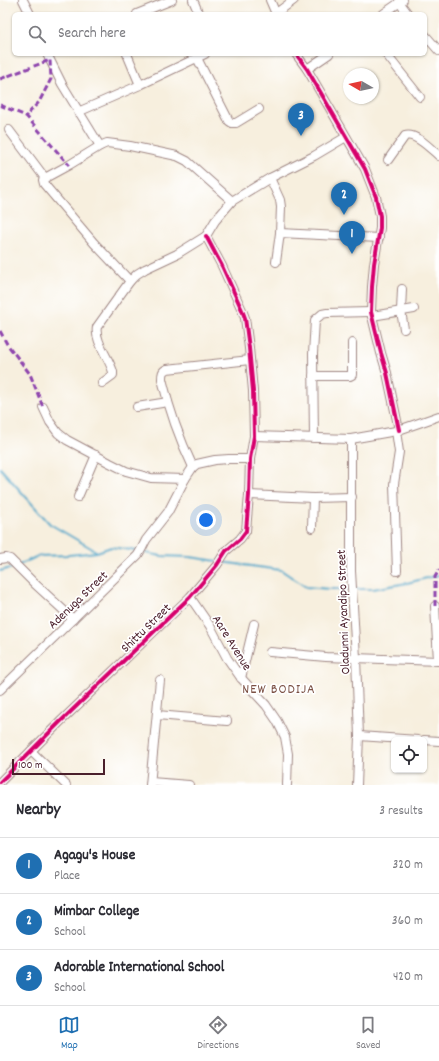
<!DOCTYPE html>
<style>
body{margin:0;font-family:Dekko,sans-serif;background:#f2f2f3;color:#2b2b33}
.controls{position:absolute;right:12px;bottom:12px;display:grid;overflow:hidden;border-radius:6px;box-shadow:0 1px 3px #0004}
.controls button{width:36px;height:36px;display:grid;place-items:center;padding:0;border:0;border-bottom:1px solid #e1e1e2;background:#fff;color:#2b2b33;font:20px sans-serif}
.compass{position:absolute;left:343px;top:68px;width:36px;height:36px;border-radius:50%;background:#fff;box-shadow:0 1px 3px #0004;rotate:279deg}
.scale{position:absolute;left:12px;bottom:10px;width:93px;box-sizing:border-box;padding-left:4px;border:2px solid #4a1f2b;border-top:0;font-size:11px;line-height:14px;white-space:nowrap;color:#4a1f2b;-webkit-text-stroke:3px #fff;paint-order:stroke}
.you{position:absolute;left:206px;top:520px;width:14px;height:14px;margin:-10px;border:3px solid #fff;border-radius:50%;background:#1a73e8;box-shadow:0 0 0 6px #1a73e833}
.badge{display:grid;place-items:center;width:26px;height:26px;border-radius:50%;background:#1f6fb2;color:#fff;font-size:13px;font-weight:700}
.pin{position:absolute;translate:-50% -33px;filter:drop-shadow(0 1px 2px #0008)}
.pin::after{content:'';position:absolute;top:21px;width:14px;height:12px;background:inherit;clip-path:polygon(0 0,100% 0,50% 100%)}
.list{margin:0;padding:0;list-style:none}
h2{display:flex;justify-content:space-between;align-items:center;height:52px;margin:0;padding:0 16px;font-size:17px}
h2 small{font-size:13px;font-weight:400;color:#7c7c81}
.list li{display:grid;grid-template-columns:26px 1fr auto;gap:12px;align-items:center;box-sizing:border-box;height:56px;padding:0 16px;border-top:1px solid #e1e1e2}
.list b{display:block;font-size:15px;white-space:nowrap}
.list p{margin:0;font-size:13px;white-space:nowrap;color:#7c7c81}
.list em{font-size:13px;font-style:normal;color:#7c7c81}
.icon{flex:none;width:22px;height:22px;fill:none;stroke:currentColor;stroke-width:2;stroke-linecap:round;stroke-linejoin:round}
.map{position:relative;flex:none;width:439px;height:785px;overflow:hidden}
.search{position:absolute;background:#fff;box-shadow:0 1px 3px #0004;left:12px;right:12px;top:12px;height:44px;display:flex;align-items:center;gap:10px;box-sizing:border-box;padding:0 14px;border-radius:6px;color:#7c7c81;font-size:15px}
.sheet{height:220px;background:#fff}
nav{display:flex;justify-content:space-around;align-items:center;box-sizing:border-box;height:56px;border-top:1px solid #e1e1e2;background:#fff;font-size:11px;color:#7c7c81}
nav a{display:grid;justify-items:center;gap:2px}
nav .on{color:#1f6fb2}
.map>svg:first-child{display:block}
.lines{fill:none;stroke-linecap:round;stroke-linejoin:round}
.stream{stroke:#4da7cb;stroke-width:2}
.minor-casing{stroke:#a08784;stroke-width:10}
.minor{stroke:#fff;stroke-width:8}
.quiet{stroke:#8e44ad;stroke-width:3;stroke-dasharray:6 3;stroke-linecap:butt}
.cycleway-casing{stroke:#fff;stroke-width:6}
.cycleway{stroke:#d6006c;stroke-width:4}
.labels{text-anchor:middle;stroke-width:3.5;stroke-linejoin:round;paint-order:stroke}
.street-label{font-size:13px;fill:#4a1f2b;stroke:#fff}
.neighbourhood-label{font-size:14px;letter-spacing:1px;fill:#7c5145;stroke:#fff}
</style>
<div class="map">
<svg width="439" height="785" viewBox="0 0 439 785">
<rect width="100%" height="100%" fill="#fff"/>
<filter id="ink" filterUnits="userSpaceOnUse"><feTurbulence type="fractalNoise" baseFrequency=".025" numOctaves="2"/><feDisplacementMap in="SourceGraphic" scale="8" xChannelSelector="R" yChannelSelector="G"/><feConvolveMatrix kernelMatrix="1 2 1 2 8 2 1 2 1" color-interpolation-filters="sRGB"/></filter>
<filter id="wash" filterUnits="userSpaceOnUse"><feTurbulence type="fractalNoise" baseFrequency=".012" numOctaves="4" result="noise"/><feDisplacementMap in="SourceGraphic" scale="16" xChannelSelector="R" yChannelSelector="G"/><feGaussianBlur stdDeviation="0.9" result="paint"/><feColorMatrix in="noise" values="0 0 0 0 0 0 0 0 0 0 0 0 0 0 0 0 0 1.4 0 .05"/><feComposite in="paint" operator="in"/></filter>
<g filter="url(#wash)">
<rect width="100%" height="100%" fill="#f7efde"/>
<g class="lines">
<g class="stream">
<path d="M0,468L50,524L96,551"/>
<path d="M142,552L161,556L190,557L217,561"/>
<path d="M221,562L281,570L306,587L330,589H349"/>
<path d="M19,565L38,556L69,555L97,552L111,547L138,551"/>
<path d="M0,571L15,567"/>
<path d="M354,589H373L407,583L439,575"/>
</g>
</g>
</g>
<g filter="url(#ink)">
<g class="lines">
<defs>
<g id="minor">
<path d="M23,0L30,14"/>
<path d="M193,0L199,14"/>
<path d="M270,0L276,14"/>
<path d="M399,2L408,14"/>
<path d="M137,14L172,0"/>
<path d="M275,14L294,0"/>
<path d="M383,14L403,0"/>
<path d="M425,35L439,51"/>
<path d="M47,54L62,84L100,146L107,143L130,146L177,156L187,161L232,201"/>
<path d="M127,54L140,85"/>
<path d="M296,54L307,69L365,169L376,197L380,216V228L374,264L372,287L371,312L381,353L387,373L399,430"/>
<path d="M386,54L420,97"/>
<path d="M197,58L229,121L232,123H236L259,109"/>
<path d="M307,69L329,54"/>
<path d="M78,112L140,85L205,54"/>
<path d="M9,130L45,178"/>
<path d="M100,146L69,165L45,178L43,180L44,184L94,243L130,281"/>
<path d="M388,160L405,136C415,132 431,149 439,156"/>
<path d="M270,178L280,200L281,207L280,233L276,262"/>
<path d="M280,233L379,238"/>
<path d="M402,289L401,311L404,329"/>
<path d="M372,316L414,309"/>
<path d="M313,376H350L352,375V343"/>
<path d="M102,383L113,375V372C110,359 94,341 97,327L130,281L137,274L145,269L177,254L206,236L215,221L232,201L270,178L314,156L346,137"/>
<path d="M43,407L50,422L58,433L67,440L110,463L126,471L151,478L185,479"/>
<path d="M137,407L168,402"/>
<path d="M396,431L399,452L394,484L397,571"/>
<path d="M254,436L351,439L396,431L439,416"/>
<path d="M314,438L313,354L315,320L322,314L327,313L371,312"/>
<path d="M351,439V571L356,658L359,736L357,785"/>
<path d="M193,467C179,438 169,409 162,379C162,374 162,371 167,369L250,360"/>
<path d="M249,495L313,498L352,497"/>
<path d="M78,497L96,455"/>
<path d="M312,528L313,498"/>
<path d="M0,559L6,558L10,559L34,583L73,619"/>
<path d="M190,597L210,626L227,658L241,678L266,705L277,721L285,737L288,754L287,785"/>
<path d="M435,606L438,661"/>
<path d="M270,652L326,657L439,661"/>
<path d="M241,678L254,624"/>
<path d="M0,690L73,619L138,555L142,548L146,540L168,512L185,479L193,467L197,464L215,460L229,459H250"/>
<path d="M157,715L227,721"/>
<path d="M359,736L418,740"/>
<path d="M424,740L439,741"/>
<path d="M31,751L66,785"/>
<path d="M0,782L61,721L190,597L217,565L226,551L240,539L246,531L249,495L250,459L254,436L253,391L249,348L245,318L242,310L222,266L206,236"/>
<path d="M151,782L189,785"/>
<path d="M150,785L160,680"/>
</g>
</defs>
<use href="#minor" class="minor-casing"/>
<use href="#minor" class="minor"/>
<g class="quiet">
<path d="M0,79L50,60L51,79L39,102L26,116"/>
<path d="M0,105L26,116L69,165"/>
<path d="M0,331L7,344L30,374L43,407"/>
<path d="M435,606V577L439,570"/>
</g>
<defs>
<g id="cycleway">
<path d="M296,54L307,69L365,169L376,197L380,216V228L374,264L372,287L371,312L381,353L387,373L399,430"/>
<path d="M0,782L61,721L190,597L217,565L226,551L240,539L246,531L249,495L250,459L254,436L253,391L249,348L245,318L242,310L222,266L206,236"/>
</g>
</defs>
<use href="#cycleway" class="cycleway-casing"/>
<use href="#cycleway" class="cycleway"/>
</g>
</g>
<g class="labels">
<g class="street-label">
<text transform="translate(77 599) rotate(-44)" y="5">Adenuga Street</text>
<text transform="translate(342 612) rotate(-92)" y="5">Oladunni Ayandipo Street</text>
<text transform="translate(145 627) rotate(-44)" y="5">Shittu Street</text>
<text transform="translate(233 642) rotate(58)" y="5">Aare Avenue</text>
</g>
<g class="neighbourhood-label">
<text x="279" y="693">NEW BODIJA</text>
</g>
</g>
</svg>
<div class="controls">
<button><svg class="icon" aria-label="locate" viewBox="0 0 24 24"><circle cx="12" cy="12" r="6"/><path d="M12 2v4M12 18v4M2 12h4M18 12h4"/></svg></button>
</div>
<svg class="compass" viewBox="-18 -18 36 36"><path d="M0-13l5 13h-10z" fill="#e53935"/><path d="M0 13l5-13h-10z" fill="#7c7c81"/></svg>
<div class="scale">100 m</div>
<div class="you"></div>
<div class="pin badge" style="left:352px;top:254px">1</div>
<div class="pin badge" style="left:344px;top:215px">2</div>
<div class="pin badge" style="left:301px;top:136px">3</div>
<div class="search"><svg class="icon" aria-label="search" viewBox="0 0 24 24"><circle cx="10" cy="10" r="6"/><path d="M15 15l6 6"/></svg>Search here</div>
</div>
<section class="sheet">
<h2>Nearby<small>3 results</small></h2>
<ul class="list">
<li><span class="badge">1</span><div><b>Agagu's House</b><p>Place</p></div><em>320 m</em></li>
<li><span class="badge">2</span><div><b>Mimbar College</b><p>School</p></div><em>360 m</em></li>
<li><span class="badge">3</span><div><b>Adorable International School</b><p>School</p></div><em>420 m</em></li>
</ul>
</section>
<nav>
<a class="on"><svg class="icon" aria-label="map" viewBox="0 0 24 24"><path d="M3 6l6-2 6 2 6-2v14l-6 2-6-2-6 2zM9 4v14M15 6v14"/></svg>Map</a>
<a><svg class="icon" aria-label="directions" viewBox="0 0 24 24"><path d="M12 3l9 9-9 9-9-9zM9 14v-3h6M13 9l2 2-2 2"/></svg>Directions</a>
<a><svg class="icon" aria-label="saved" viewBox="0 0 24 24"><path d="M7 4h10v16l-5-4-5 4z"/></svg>Saved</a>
</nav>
